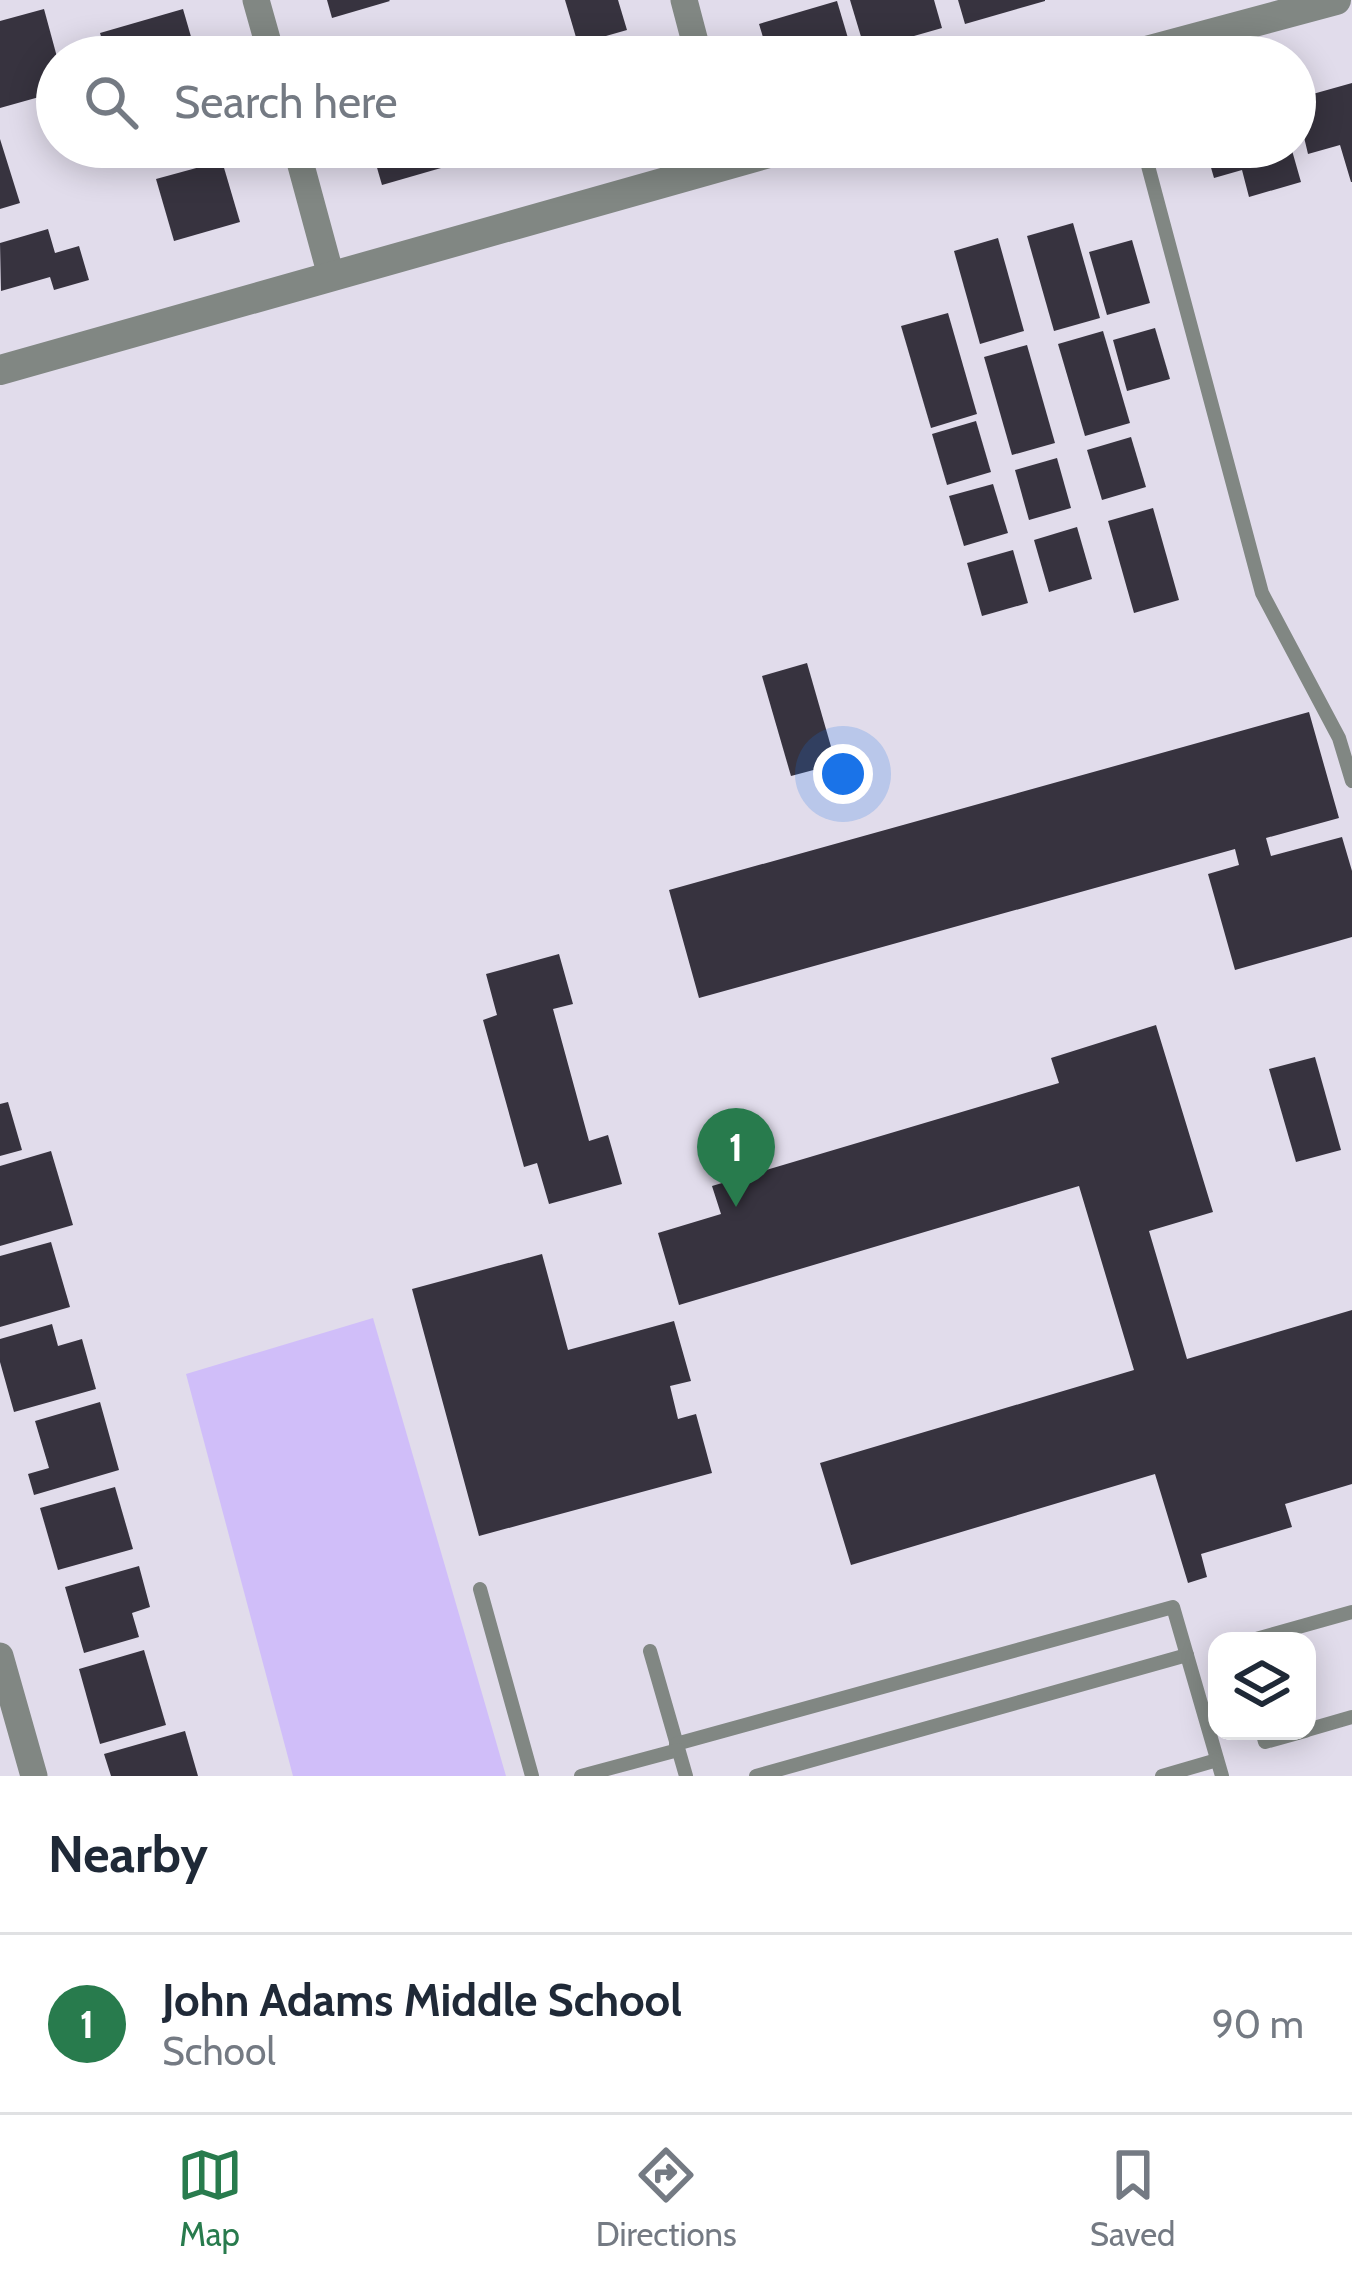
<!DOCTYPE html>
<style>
body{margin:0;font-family:Cabin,sans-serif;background:#f6f6f7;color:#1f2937}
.controls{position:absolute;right:36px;bottom:36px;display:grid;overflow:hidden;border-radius:24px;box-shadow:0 6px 30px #0003}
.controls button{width:108px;height:108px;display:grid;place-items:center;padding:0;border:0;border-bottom:3px solid #e0e1e3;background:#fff;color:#1f2937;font:60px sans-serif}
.you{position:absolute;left:843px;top:774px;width:42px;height:42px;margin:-30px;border:9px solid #fff;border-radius:50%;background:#1a73e8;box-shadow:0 0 0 18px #1a73e833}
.badge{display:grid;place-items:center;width:78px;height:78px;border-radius:50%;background:#287b4d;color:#fff;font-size:39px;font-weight:700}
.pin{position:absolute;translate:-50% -99px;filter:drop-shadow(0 3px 6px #0008)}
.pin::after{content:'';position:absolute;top:63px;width:42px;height:36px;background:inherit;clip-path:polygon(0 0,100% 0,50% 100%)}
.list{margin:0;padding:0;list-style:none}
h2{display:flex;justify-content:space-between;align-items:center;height:156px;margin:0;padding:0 48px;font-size:51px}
h2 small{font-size:39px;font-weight:400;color:#747a83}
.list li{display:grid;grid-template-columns:78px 1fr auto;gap:36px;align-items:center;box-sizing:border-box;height:180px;padding:0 48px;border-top:3px solid #e0e1e3}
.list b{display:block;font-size:45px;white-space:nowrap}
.list p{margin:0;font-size:39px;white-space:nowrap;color:#747a83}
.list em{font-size:39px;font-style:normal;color:#747a83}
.icon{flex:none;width:66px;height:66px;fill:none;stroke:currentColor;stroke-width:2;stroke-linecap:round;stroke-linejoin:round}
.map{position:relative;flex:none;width:1352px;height:1776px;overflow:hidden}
.search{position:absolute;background:#fff;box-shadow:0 6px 30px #0003;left:36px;right:36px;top:36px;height:132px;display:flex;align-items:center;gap:30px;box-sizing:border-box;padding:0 42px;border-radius:66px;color:#747a83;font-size:45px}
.sheet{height:336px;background:#fff}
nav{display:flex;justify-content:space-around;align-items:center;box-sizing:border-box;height:168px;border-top:3px solid #e0e1e3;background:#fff;font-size:33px;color:#747a83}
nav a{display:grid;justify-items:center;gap:6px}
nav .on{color:#287b4d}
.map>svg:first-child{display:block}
.green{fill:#d0bef9}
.building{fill:#37333f}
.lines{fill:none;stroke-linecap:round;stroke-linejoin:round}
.service{stroke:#818783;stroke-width:14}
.minor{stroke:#818783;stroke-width:27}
.tertiary{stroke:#818783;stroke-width:30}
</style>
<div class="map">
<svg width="1352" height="1776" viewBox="0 0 1352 1776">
<rect width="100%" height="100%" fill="#e1dceb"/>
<path class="green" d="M373,1318L506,1776H293L186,1374Z"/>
<g class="building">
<path d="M327,0H389L390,1L332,18Z"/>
<path d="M565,0H618L627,30L578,44Z"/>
<path d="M850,0H934L942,28L865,50Z"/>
<path d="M958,0H1045V1L965,24Z"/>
<path d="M837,1L853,55L769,57L759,24Z"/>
<path d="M44,9L57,57V92L0,108V21Z"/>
<path d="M183,9L196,54L107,57L100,33Z"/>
<path d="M381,38L386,57H338L336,51Z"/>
<path d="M626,41L631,57H575V56Z"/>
<path d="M1352,83V182H1351L1340,145L1308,154L1295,99Z"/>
<path d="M0,139L20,203L0,209Z"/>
<path d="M159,147H211V148L163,162Z"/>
<path d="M371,147H435L441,168L382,185Z"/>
<path d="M1205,147H1291L1301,182L1249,197L1242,170L1214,178Z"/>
<path d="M222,161L240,222L174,241L156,179Z"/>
<path d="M1073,223L1100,318L1054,331L1027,236Z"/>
<path d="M48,229L55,253L79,246L89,280L54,290L50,277L1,291L0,243Z"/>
<path d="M998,238L1024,331L980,344L954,251Z"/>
<path d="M1132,240L1150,303L1107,315L1089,252Z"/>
<path d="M948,313L977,414L931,428L901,326Z"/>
<path d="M1155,328L1170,379L1127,391L1113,340Z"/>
<path d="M1103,331L1130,423L1085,436L1058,344Z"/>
<path d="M1027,345L1055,443L1012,455L984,357Z"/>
<path d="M976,421L991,472L947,485L932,434Z"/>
<path d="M1131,437L1146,487L1102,500L1087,450Z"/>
<path d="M1057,458L1071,508L1029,520L1015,470Z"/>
<path d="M993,484L1008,533L964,546L949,496Z"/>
<path d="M1153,508L1179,600L1134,613L1108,521Z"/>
<path d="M1077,527L1092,579L1049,592L1034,540Z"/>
<path d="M1013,550L1028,603L982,616L967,563Z"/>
<path d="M807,663L836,764L791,776L762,676Z"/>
<path d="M1309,712L1339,818L1266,838L1271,856L1342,837L1352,871V937L1235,970L1208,874L1239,865L1235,849L699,998L669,890Z"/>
<path d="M559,954L573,1004L553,1009L589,1141L608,1135L622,1184L549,1204L537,1163L524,1167L483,1020L497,1015L486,974Z"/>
<path d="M1156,1025L1213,1212L1149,1231L1187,1359L1352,1310V1484L1285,1504L1292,1527L1201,1554L1207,1577L1188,1583L1155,1474L851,1565L820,1463L1134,1370L1079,1186L679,1305L658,1233L721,1214L712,1186L1059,1083L1051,1058Z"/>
<path d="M1315,1057L1341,1150L1296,1162L1269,1069Z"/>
<path d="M8,1102L22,1150L0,1156V1104Z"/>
<path d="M51,1151L73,1225L0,1246V1166Z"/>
<path d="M51,1242L70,1307L0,1327V1256Z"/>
<path d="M542,1254L568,1350L674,1321L691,1381L670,1386L678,1419L696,1414L712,1473L479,1536L412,1289Z"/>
<path d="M52,1324L58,1346L82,1339L96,1389L14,1412L0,1362V1339Z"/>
<path d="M100,1402L119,1470L34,1495L28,1474L49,1468L35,1421Z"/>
<path d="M115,1487L133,1549L58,1570L40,1508Z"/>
<path d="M139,1566L150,1607L132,1613L139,1637L84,1653L65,1587Z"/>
<path d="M144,1650L166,1725L100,1744L79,1669Z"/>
<path d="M185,1731L198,1776H111L104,1754Z"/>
</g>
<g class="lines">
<g class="service">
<path d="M1143,147L1262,593L1339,738L1352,781"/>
<path d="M480,1589L532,1776"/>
<path d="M1249,1641L1352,1612"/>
<path d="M650,1651L686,1776"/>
<path d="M1307,1730L1352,1717"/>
<path d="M1262,1731L1265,1742L1305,1731"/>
<path d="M676,1744L1173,1607L1222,1776"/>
<path d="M581,1776L678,1750"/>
<path d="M756,1776L1187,1655"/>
<path d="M1162,1776L1217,1760"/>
</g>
<g class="minor">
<path d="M256,0L272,57"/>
<path d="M684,0L699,57"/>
<path d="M296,147L331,276"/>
<path d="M0,1656L34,1776"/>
</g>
<g class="tertiary">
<path d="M1124,57L1336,0"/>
<path d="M0,370L790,147"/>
</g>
</g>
</svg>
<div class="controls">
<button><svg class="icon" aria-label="layers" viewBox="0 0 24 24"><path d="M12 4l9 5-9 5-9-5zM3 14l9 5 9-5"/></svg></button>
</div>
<div class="you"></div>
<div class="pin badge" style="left:736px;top:1207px">1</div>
<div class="search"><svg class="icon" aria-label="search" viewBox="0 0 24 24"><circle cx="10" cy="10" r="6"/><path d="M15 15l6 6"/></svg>Search here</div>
</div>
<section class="sheet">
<h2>Nearby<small></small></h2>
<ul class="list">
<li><span class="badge">1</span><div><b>John Adams Middle School</b><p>School</p></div><em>90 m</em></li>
</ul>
</section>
<nav>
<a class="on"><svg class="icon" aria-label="map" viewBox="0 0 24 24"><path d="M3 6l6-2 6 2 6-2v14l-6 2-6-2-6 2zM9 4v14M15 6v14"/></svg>Map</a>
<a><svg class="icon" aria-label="directions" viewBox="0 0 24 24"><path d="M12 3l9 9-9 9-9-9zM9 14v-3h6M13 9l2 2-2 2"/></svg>Directions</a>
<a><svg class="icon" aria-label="saved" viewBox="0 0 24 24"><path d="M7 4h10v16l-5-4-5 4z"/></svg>Saved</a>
</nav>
